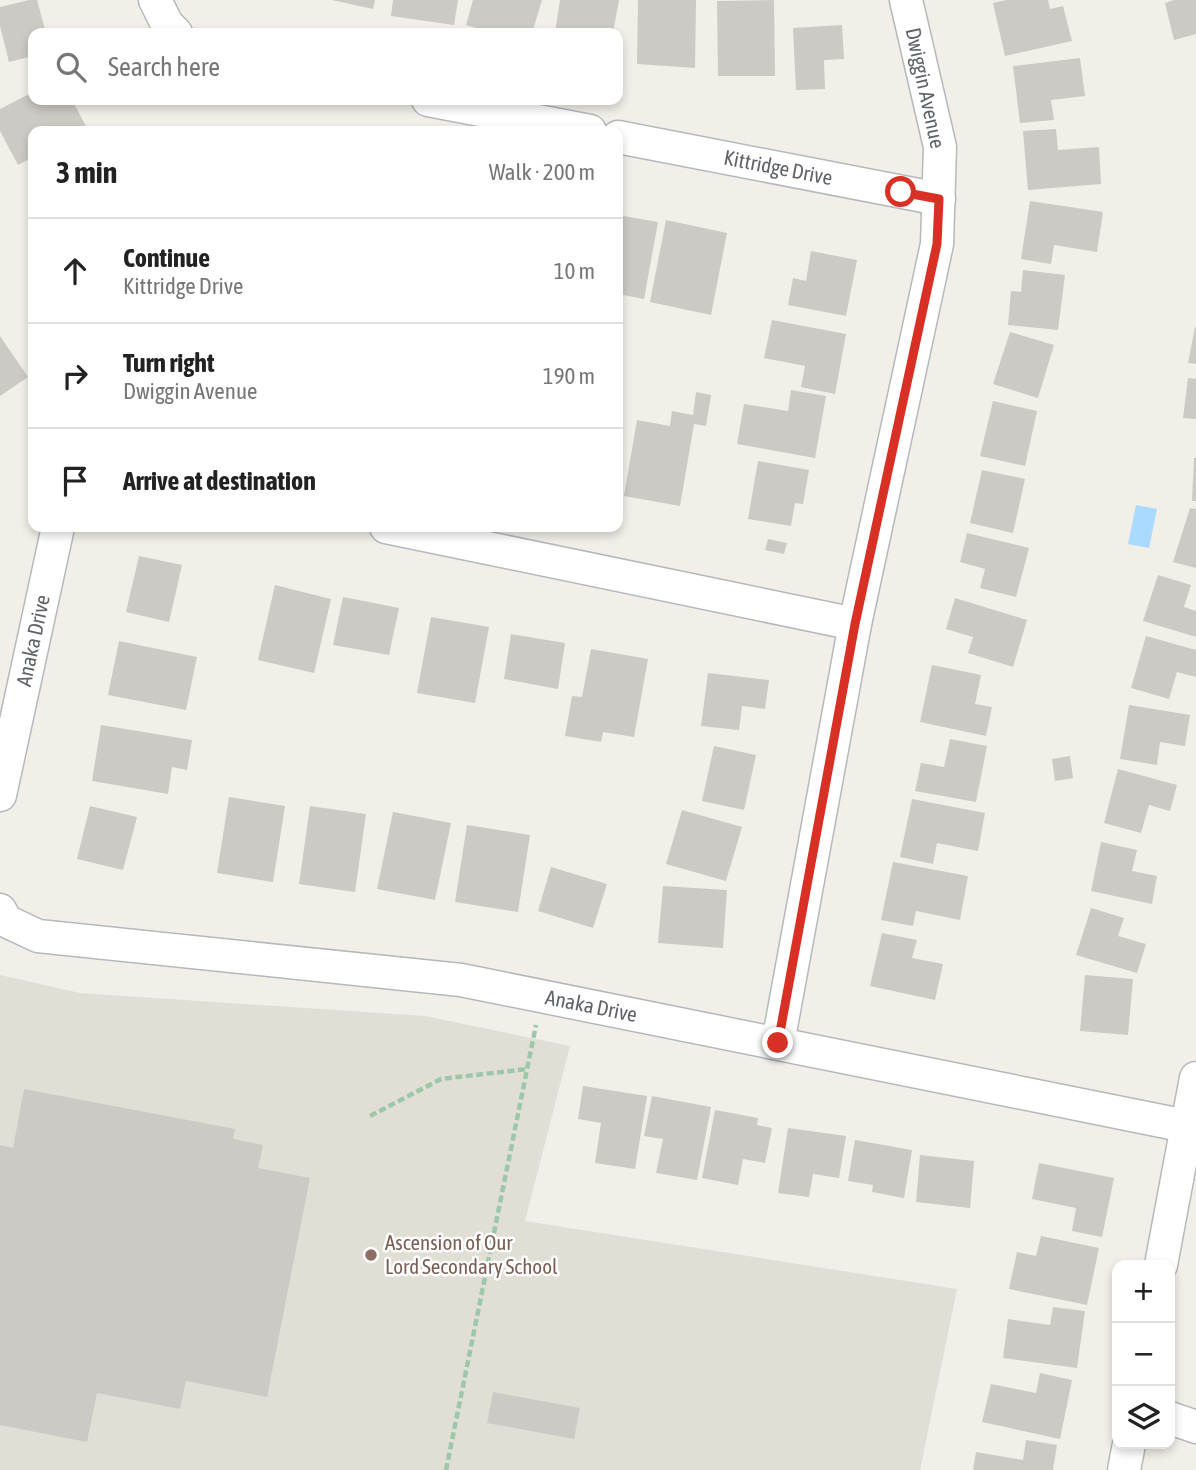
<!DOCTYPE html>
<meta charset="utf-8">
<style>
body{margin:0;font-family:"Asap Condensed",sans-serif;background:#f6f6f6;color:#222}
.controls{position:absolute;right:21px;bottom:21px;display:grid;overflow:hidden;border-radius:14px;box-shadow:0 4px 10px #0003}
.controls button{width:63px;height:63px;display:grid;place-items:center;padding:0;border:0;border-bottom:2px solid #e0e0e0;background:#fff;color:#222;font:35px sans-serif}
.stop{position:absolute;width:21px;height:21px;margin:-16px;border:5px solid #d93025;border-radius:50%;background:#fff}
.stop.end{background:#d93025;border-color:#fff;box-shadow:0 2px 7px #0008}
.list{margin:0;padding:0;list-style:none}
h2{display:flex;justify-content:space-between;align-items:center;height:91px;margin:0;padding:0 28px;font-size:30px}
h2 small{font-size:23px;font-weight:400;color:#767676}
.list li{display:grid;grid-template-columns:46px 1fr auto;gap:21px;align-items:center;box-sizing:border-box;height:105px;padding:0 28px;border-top:2px solid #e0e0e0}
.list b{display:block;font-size:26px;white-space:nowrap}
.list p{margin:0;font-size:23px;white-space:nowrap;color:#767676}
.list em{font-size:23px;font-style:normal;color:#767676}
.icon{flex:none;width:38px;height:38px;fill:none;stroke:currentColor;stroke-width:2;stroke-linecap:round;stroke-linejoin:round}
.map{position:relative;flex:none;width:1196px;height:1470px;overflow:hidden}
.search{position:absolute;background:#fff;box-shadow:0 4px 10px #0003;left:28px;top:28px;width:595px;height:77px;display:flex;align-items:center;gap:18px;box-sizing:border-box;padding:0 24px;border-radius:14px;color:#767676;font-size:26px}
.panel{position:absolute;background:#fff;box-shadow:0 4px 10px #0003;left:28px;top:126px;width:595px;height:406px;border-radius:14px}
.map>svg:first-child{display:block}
.education{fill:#e1ded6}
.water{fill:#aadaff}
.building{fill:#cccac5}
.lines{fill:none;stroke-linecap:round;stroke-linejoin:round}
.street-casing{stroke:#b5b8bc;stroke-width:35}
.path{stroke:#9cc7a9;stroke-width:4.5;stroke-dasharray:7 3.5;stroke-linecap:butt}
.street{stroke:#fff;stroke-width:32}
.route{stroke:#d93025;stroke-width:9}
.education-dot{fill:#8d6e63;stroke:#fff;stroke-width:2.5}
.labels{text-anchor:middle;stroke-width:5;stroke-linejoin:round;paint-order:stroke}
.street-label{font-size:21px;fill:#5f6368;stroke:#fff}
.education-label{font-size:21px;fill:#785e54;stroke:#fff;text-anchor:start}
</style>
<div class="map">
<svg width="1196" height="1470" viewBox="0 0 1196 1470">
<rect width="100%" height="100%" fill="#f1efe8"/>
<path class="education" d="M0,975L80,993L425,1016L570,1046L525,1221L957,1289L920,1470H0Z"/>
<path class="water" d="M1136,505L1157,509L1149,548L1128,544Z"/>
<g class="building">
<path d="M29,0H37L46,33H33V56L9,62L0,26V7Z"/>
<path d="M332,0H375L373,9Z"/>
<path d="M393,0H458L454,25L391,16Z"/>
<path d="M473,0H542L532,33H493L466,25Z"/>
<path d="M560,0H619L613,33H555Z"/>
<path d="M638,0H696L695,68L637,64Z"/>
<path d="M774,0L775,76H718L717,1Z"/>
<path d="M1006,0H1048L1050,9L1063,6L1072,41L1005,56L993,3Z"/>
<path d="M1174,0H1196V34L1174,40L1165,3Z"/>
<path d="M842,25L844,59L824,60L825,89L796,90L793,28Z"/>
<path d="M1080,58L1085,96L1051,100L1054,120L1020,123L1013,66Z"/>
<path d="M33,92V100H72L87,128L81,131H33V157L18,165L0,131V109Z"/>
<path d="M1056,129L1058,150L1099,147L1101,184L1028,190L1023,131Z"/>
<path d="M1030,201L1103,212L1097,252L1054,245L1051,264L1021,259Z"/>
<path d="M618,215L658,222L644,299L618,294Z"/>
<path d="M666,220L727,233L711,315L650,302Z"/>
<path d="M811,251L857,260L846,316L788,305L793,278L806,281Z"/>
<path d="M1023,270L1065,275L1058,330L1008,325L1011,291L1021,292Z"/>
<path d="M772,320L846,334L835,394L801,387L805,366L764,358Z"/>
<path d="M1195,327H1196V364L1188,363Z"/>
<path d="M1010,332L1054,345L1038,398L993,384Z"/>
<path d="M0,336L28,377L0,396Z"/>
<path d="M1188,378L1196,379V419L1183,418Z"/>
<path d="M791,390L826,396L815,458L737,444L744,404L788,411Z"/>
<path d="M696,392L711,395L706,426L694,424L680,506L624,496L637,420L670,426L672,411L693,415Z"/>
<path d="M993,401L1037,411L1025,466L980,456Z"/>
<path d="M1194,458H1196V501H1192Z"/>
<path d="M758,461L809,470L803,504L795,503L791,526L748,519Z"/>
<path d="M982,470L1025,479L1013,533L970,523Z"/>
<path d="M1190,508L1196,509V568L1173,562Z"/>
<path d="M967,533L1029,548L1016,597L980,588L985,569L960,562Z"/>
<path d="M768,539L787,543L784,554L765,550Z"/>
<path d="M139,556L182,565L169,622L126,612Z"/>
<path d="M1158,575L1191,585L1184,607L1196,611V637L1143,621Z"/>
<path d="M275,585L331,599L314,673L258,660Z"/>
<path d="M343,597L399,608L389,655L333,645Z"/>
<path d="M955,598L1027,620L1013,667L968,653L973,637L946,629Z"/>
<path d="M431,617L489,627L475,703L417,693Z"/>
<path d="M511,634L565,643L558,689L504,679Z"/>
<path d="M1146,636L1196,650V677L1177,672L1169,699L1131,688Z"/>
<path d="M119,641L197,657L186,710L108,695Z"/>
<path d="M591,649L648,659L634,737L603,732L601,742L565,736L572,696L582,697Z"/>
<path d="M932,665L981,675L975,704L992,707L986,736L920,722Z"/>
<path d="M708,673L769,680L765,709L742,706L739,730L701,726Z"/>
<path d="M1129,705L1190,715L1185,746L1160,742L1157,765L1120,759Z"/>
<path d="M101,725L192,740L187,770L172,767L168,794L92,781Z"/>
<path d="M950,739L987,746L976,802L915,791L921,763L944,767Z"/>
<path d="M714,746L756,755L744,810L702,801Z"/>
<path d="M1070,756L1073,778L1055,781L1052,759Z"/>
<path d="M1118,769L1177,785L1170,811L1149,805L1141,833L1104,823Z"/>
<path d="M229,797L285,806L273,882L217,873Z"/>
<path d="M912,799L985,813L978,851L937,843L933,864L900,857Z"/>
<path d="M90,806L137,817L123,870L77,859Z"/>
<path d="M310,806L366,814L355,892L299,884Z"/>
<path d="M682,810L742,827L726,881L666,864Z"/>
<path d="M393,812L451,823L435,900L377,889Z"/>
<path d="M467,825L530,835L518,912L455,902Z"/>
<path d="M1101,842L1137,850L1132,871L1157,876L1152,904L1091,891Z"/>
<path d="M893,862L968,876L960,920L916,911L913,926L881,920Z"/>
<path d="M551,867L607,884L593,928L538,911Z"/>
<path d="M663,886L727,890L723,948L658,943Z"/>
<path d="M1091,908L1124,918L1118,936L1146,944L1137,973L1076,955Z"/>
<path d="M882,933L917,940L912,958L943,964L935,1000L870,986Z"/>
<path d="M1085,975L1133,979L1128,1035L1080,1031Z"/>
<path d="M583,1086L647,1096L635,1169L595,1163L601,1123L578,1119Z"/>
<path d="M24,1089L235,1129L233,1139L263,1145L258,1168L310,1178L267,1397L186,1381L180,1409L97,1393L87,1442L0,1425V1145L13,1148Z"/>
<path d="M652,1096L711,1107L697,1180L656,1173L663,1139L644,1136Z"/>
<path d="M715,1110L758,1118L757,1125L772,1128L765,1163L743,1159L738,1185L702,1178Z"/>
<path d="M788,1128L846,1136L839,1178L813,1174L809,1197L778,1193Z"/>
<path d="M855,1140L912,1150L904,1198L872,1192L873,1185L848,1181Z"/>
<path d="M920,1155L974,1161L970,1208L916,1202Z"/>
<path d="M1039,1163L1114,1178L1102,1237L1072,1231L1076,1208L1032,1199Z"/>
<path d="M1041,1236L1099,1248L1087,1305L1009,1289L1017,1252L1036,1256Z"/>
<path d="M1053,1307L1085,1311L1077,1368L1003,1358L1008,1319L1050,1325Z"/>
<path d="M1040,1373L1072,1380L1060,1439L982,1422L991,1384L1036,1393Z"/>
<path d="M493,1392L580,1408L574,1439L487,1423Z"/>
<path d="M1026,1440L1057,1445L1053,1470H973L976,1452L1023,1460Z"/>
</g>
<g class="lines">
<defs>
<g id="street">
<path d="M155,0L167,24L176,33"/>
<path d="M428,100L590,131"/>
<path id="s1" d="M618,137L939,199"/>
<path d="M386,527L855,624"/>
<path id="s2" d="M0,795L58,527"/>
<path id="s3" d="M0,910L6,921L38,936L461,980L1186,1126"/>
<path d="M778,1043L855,624L937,244L940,147L906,0"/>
<path d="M1161,1265L1196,1078"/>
<path d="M1170,1418L1196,1427"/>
<path d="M1124,1470L1129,1444"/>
</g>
</defs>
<use href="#street" class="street-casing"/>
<g class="path">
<path d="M370,1116L441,1079L527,1069"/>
<path d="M446,1470L536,1025"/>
</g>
<use href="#street" class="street"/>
</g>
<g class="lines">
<path class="route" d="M778,1043L855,624L937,244L939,199L901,192"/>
</g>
<circle class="education-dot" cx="371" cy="1255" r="7"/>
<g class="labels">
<g class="street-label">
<text transform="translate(925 88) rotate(78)" y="7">Dwiggin Avenue</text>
<text dy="7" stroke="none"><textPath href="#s1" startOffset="163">Kittridge Drive</textPath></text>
<text dy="7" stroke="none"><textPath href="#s2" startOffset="158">Anaka Drive</textPath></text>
<text dy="7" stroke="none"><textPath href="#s3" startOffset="606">Anaka Drive</textPath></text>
</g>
<g class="education-label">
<text x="385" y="1250">Ascension of Our<tspan x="385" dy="24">Lord Secondary School</tspan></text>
</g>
</g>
</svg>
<div class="controls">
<button>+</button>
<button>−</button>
<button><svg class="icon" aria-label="layers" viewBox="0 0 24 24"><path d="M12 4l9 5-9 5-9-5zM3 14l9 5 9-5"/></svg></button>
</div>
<div class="stop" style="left:901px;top:192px"></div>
<div class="stop end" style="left:778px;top:1043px"></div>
<div class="search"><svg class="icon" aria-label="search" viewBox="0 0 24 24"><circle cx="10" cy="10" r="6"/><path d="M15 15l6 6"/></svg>Search here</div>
<section class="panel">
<h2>3 min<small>Walk · 200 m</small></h2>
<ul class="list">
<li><svg class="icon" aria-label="ahead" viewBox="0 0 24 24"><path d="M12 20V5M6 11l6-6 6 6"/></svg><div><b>Continue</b><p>Kittridge Drive</p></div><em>10 m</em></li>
<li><svg class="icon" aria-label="right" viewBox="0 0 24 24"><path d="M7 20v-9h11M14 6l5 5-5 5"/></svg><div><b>Turn right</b><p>Dwiggin Avenue</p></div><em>190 m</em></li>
<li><svg class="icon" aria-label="arrive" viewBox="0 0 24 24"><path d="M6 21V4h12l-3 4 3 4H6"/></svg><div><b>Arrive at destination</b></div></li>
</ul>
</section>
</div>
